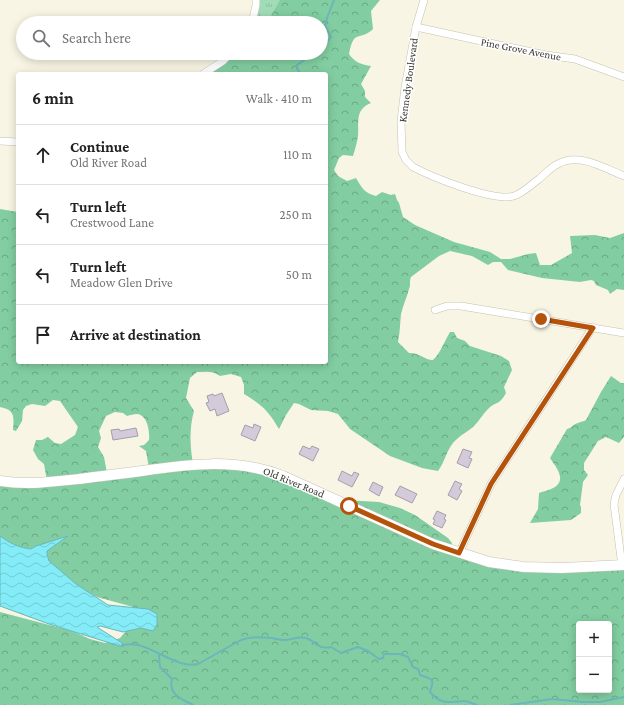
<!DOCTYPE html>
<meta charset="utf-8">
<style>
body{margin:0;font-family:"Crimson Pro",serif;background:#f6f6f6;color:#222}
.controls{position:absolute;right:12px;bottom:12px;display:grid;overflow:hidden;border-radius:4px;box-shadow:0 2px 10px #0003}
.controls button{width:36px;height:36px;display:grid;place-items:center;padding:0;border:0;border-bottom:1px solid #e0e0e0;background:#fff;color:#222;font:20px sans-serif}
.stop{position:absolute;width:12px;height:12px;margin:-9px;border:3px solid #b45309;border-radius:50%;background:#fff}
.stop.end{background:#b45309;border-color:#fff;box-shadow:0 1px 4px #0008}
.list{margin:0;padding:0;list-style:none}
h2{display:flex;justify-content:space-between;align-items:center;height:52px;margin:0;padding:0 16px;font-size:17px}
h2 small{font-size:13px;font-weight:400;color:#767676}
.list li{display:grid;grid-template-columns:26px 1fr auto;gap:12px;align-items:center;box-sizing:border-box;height:60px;padding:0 16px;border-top:1px solid #e0e0e0}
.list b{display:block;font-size:15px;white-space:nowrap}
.list p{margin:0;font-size:13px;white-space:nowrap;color:#767676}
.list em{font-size:13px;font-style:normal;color:#767676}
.icon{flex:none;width:22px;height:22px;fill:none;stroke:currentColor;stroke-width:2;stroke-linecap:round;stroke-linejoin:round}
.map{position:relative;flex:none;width:624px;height:705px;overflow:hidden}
.search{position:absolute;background:#fff;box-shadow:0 2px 10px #0003;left:16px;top:16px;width:312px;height:44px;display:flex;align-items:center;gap:10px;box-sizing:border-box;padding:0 14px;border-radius:22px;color:#767676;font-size:15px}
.panel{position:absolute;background:#fff;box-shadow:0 2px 10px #0003;left:16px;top:72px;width:312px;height:292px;border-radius:4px}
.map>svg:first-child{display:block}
.grass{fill:url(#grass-tufts)}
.forest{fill:url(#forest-crowns);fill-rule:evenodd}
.water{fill:url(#water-waves);stroke:#6cb6bb}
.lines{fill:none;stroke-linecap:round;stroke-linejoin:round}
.stream{stroke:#6cb6bb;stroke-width:2}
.building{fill:#d3cada;stroke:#a59dac}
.street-casing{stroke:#c5c2b2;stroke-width:8}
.secondary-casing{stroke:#c5c2b2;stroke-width:11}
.street{stroke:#fff;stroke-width:7}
.secondary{stroke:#fff;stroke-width:10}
.route{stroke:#b45309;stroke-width:5}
.labels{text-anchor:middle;stroke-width:3;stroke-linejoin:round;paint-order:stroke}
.street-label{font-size:11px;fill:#383730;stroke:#fff}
</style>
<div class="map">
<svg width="624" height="705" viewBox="0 0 624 705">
<defs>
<pattern id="grass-tufts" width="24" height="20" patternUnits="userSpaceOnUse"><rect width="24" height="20" fill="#a1dcb8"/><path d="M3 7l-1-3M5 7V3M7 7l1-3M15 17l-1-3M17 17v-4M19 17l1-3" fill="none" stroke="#8bbd9e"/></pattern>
<pattern id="forest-crowns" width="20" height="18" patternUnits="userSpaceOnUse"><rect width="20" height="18" fill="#82cea2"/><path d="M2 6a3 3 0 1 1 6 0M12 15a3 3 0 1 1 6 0" fill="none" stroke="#6ba884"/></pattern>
<pattern id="water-waves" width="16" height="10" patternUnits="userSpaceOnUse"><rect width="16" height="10" fill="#83ecf7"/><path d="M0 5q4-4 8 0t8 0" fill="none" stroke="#72cbd4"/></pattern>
</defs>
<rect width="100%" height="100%" fill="#f8f5e4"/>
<path class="grass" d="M256,0H287C276,15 272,23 252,23Z"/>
<g class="forest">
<path d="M280,0H380L371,11L373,29C359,42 354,28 349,54C354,62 362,65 371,66L361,84L365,91V97L371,103C355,109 359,122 358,136C357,143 355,149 353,156L343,155L339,158L334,170L338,176L347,181L356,178C362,188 364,193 376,196L382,192L391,195L395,194L397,200L399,203L403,217L415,225L454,242L490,252L501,259H510L528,254L536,253L540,265H551L572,253L570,236L595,235L610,238L624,233V290L617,289L610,294L608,290L596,285L594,281L591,280L580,282L542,278L508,270L501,262H493L488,265L472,256L450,251L439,256L411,277C409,281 411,285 409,289C407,297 403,305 401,314C400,323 400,333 398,342L409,353C421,353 424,360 433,360C441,352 444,342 450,332H454L457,338L465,341L470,346L501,356L509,361L512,370L504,387L506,393C499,406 496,401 488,409C483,414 479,421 474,426C469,431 462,434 457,439C446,448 446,461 438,471L422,468L390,456L350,429L338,414L328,411L311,410L299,404L294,403L286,415L279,429C268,410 262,405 244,394V385L241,377L231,374L220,376C213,370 205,372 197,372L190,378L186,398L194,411C189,429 190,446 193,464L249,467L345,500L379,502L400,508L415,515L448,538L452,543L450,550L480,562L624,567V705H0V612L72,631L90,639L105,643L120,638L130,627L137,608L97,597L61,578L50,570L41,549L12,548L0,537V481H47L44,464L38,459L33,450L36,440H42L48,437L55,443L61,444L75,435L78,427L60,401L53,400L45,406L32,404L26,406L23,410L22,421L16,431L13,430C14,416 15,410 0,407V209L18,212V362H326V74H207L233,53L254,55L258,53H321V23H267ZM115,412L123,413L127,416C130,415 134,414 137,414C148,415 150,433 149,440L144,445L139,446L146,451L149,468L107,473L104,457L98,447L101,438L99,431L106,416ZM579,624H609V690H579Z"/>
<path d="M611,376L621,383H624V437L619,443L606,437L598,441L584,463V470L588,475L583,482L580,505L581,507V513L571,520L530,523L538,509L539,493C544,491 550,490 555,487C567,479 555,466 550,458L567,429C572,428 573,424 578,423C582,421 583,422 586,420L601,392Z"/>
</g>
<path class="water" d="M0,536C10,543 19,548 31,549L36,546L68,536L47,551V554L49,561L76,584L108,605L148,609L157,614V625L153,631L141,628L123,632L100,626L97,627L122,643L123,647L49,624L0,606Z"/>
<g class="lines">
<g class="stream">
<path d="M321,45L327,42L331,37L325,26L327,18L334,0"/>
<path d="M301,74L297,69V65L309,57L312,53"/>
<path d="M122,645C128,644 133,644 138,645C156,649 180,669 198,664L239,641C250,636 261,637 272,638C276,639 281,640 284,640C292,640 297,636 306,638C316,641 317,650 331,647L341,653L358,647L368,651L379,659L383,658L384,654H400L408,657L413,667L418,669L420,675C432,679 435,678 430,692C441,705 448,702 464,701C468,701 473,704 477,705"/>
<path d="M159,655L160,667L172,679C168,695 182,699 193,705"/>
<path d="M510,705L552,699L583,702H600L624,697"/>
</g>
</g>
<g class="building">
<path d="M222,393L229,411L217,416L215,409L210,411L206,403L209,402L207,396L213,394L214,396Z"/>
<path d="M254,424L261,427L255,441L241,435L245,425L253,428Z"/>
<path d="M136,428L138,436L113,440L111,430L119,429L120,431Z"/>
<path d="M303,446L310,449L312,446L319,449L313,461L299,454Z"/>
<path d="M463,449L472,452L469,458L472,459L468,468L457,463Z"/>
<path d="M342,471L352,476L354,472L359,474L352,487L338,480Z"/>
<path d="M455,481L462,484L459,489L462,491L457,500L448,495Z"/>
<path d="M373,482L383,487L379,496L369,490Z"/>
<path d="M400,486L417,494L412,503L395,495Z"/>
<path d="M437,511L446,515L444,519L446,520L442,528L433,524L435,520L433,519Z"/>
</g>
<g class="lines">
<defs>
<g id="street">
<path d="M424,0L416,27L405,87L401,121L402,152L406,160L413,167C432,177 493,202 514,196C523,193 531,185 539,179C545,174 551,167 558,164C578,152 604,168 624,176"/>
<path d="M252,23L256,5V0"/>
<path d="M416,27L546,55L575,59L624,77"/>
<path d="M203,74L223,61L231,53"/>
<path d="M0,141L18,142"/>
<path d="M435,310L447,306H461L624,333"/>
<path d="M459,553L491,484L593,327"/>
<path d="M622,566L614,504L616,495L624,479"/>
</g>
<path id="secondary" d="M0,481C26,485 52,482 79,479C100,476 121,474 142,471C189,464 237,458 283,476L433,544L489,562L524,567L562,568L624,565"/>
</defs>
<use href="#street" class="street-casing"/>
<use href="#secondary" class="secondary-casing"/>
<use href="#street" class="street"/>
<use href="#secondary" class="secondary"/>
</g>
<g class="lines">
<path class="route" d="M349,506L433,544L459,553L491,484L593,328L541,319"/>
</g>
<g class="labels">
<g class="street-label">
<text transform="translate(521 49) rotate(11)" y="4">Pine Grove Avenue</text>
<text transform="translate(408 80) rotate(-82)" y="4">Kennedy Boulevard</text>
<text transform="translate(294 482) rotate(22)" y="4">Old River Road</text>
</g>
</g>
</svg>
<div class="controls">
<button>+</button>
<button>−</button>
</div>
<div class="stop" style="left:349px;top:506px"></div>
<div class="stop end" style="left:541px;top:319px"></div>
<div class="search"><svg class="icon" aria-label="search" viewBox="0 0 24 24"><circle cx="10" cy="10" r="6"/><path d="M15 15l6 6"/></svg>Search here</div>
<section class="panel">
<h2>6 min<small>Walk · 410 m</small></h2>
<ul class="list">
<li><svg class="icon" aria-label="ahead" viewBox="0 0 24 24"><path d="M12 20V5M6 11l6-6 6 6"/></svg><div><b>Continue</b><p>Old River Road</p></div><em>110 m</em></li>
<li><svg class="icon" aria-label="left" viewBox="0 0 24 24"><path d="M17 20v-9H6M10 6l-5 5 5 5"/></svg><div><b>Turn left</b><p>Crestwood Lane</p></div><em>250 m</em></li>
<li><svg class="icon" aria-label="left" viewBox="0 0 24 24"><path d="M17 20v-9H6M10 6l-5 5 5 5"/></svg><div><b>Turn left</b><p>Meadow Glen Drive</p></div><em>50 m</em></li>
<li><svg class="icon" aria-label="arrive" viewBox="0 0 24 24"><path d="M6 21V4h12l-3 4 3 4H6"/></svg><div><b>Arrive at destination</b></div></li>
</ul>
</section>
</div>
